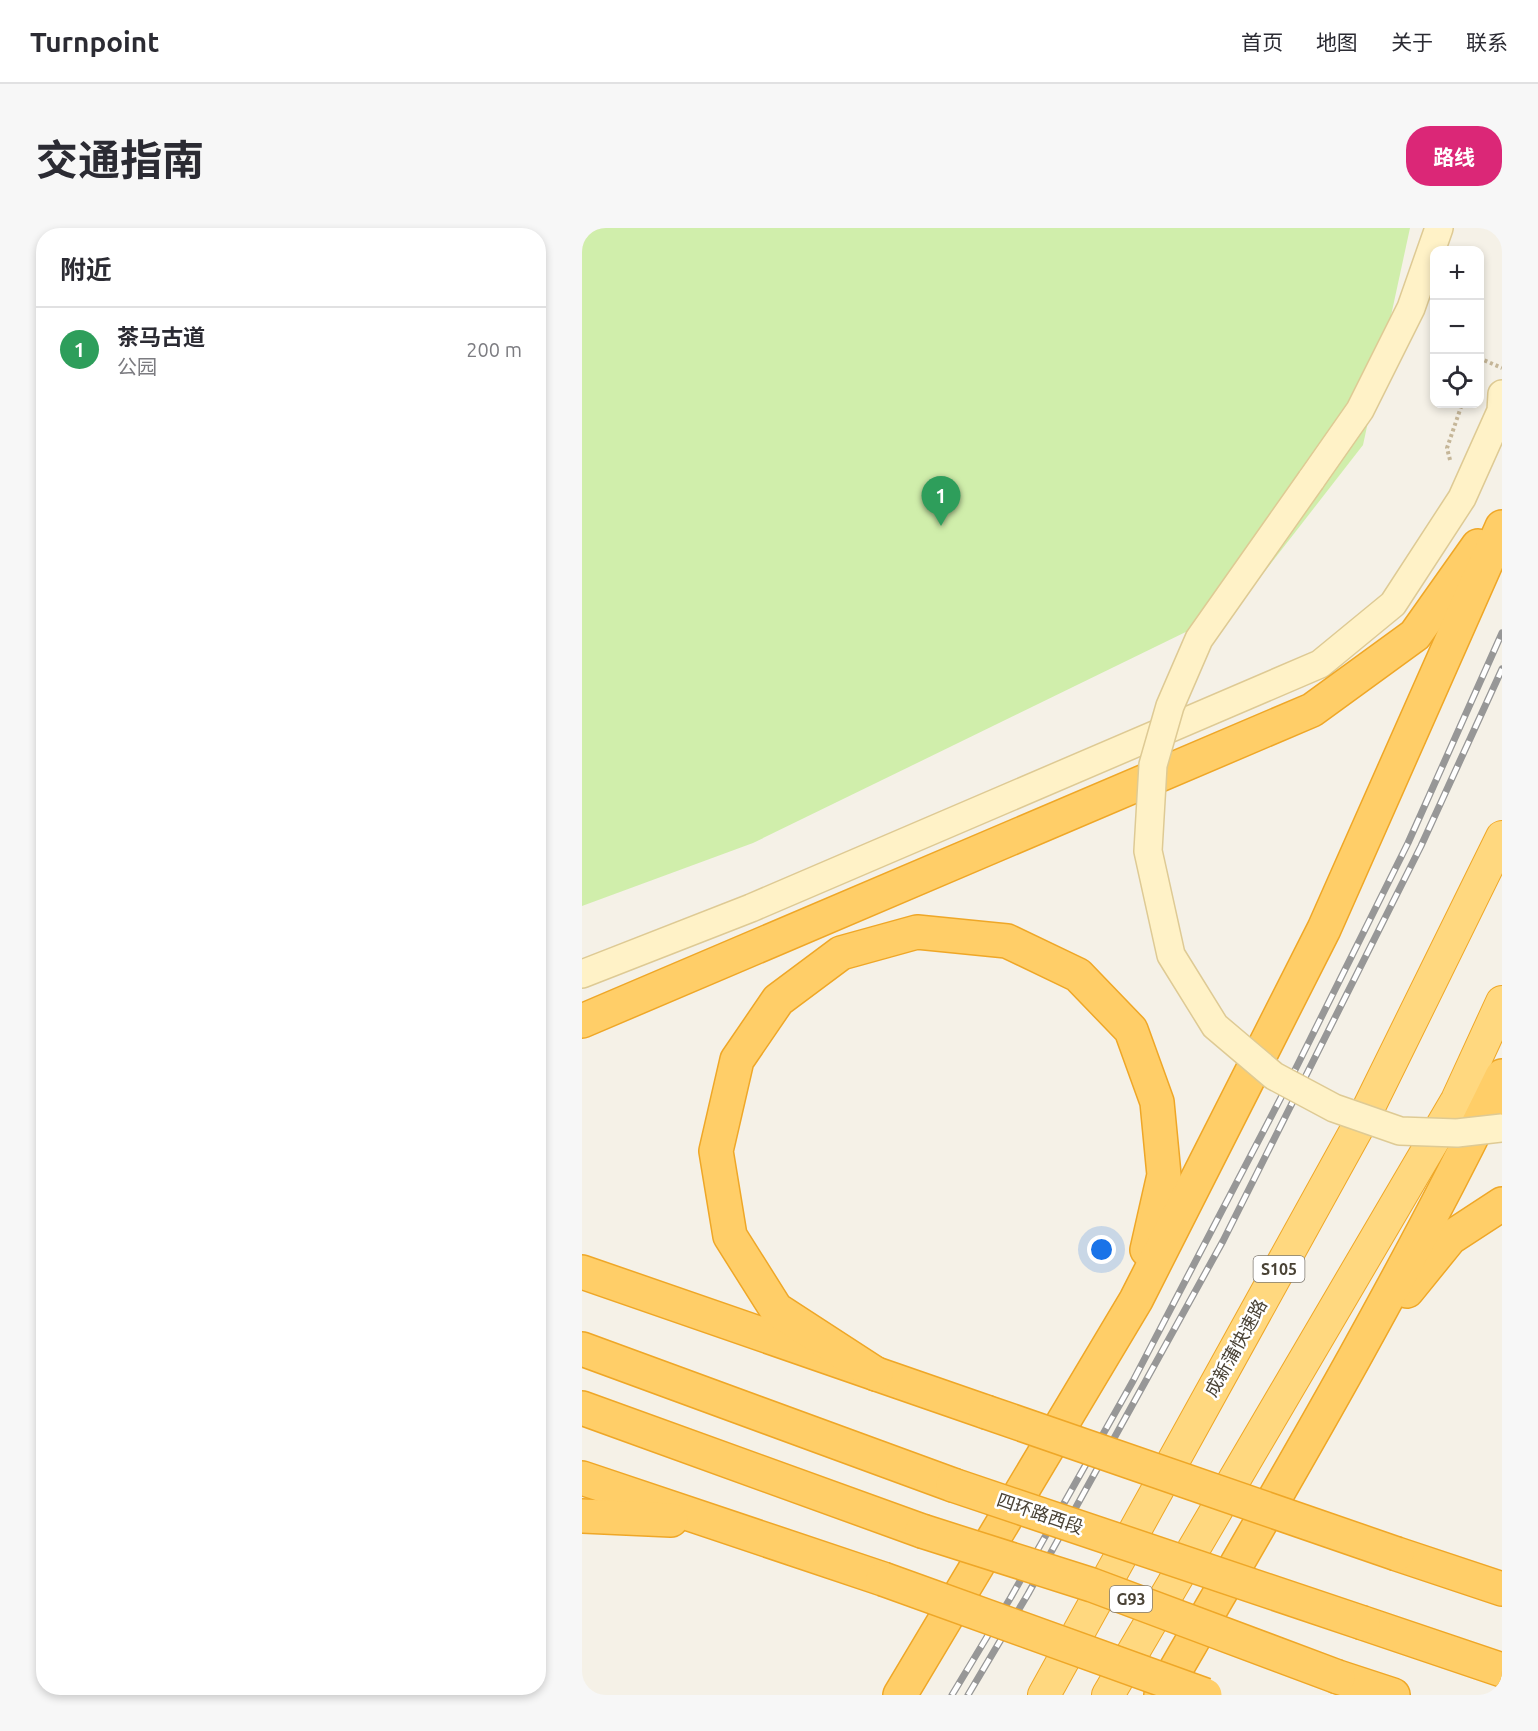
<!DOCTYPE html>
<html lang="zh">
<meta charset="utf-8">
<style>
body{margin:0;font-family:Ubuntu,"Noto Sans SC",sans-serif;background:#f7f7f7;color:#2b2b33}
.controls{position:absolute;right:18px;top:18px;display:grid;overflow:hidden;border-radius:12px;box-shadow:0 3px 9px #0003}
.controls button{width:54px;height:54px;display:grid;place-items:center;padding:0;border:0;border-bottom:2px solid #e1e1e2;background:#fff;color:#2b2b33;font:30px sans-serif}
.you{position:absolute;left:520px;top:1022px;width:21px;height:21px;margin:-15px;border:4px solid #fff;border-radius:50%;background:#1a73e8;box-shadow:0 0 0 9px #1a73e833}
.badge{display:grid;place-items:center;width:39px;height:39px;border-radius:50%;background:#db2777;color:#fff;font-size:20px;font-weight:700}
.pin{position:absolute;translate:-50% -50px;filter:drop-shadow(0 2px 3px #0008)}
.pin::after{content:'';position:absolute;top:32px;width:21px;height:18px;background:inherit;clip-path:polygon(0 0,100% 0,50% 100%)}
.list{margin:0;padding:0;list-style:none}
h2{display:flex;justify-content:space-between;align-items:center;height:78px;margin:0;padding:0 24px;font-size:26px}
h2 small{font-size:20px;font-weight:400;color:#7c7c81}
.list li{display:grid;grid-template-columns:39px 1fr auto;gap:18px;align-items:center;box-sizing:border-box;height:84px;padding:0 24px;border-top:2px solid #e1e1e2}
.list b{display:block;font-size:22px;white-space:nowrap}
.list p{margin:0;font-size:20px;white-space:nowrap;color:#7c7c81}
.list em{font-size:20px;font-style:normal;color:#7c7c81}
.icon{flex:none;width:33px;height:33px;fill:none;stroke:currentColor;stroke-width:2;stroke-linecap:round;stroke-linejoin:round}
.map{position:relative;flex:none;width:920px;height:1467px;overflow:hidden;border-radius:24px}
header{display:flex;align-items:center;gap:36px;box-sizing:border-box;height:84px;padding:0 30px;background:#fff;border-bottom:2px solid #e1e1e2}
header strong{font-size:28px}
nav{display:flex;gap:33px;margin-inline-start:auto;font-size:21px}
.intro{display:flex;align-items:center;justify-content:space-between;box-sizing:border-box;height:144px;padding:0 36px}
h1{margin:0;font-size:42px}
.button{padding:15px 27px;border-radius:24px;background:#db2777;color:#fff;font-size:21px;font-weight:700}
main{display:flex;gap:36px;padding:0 36px}
aside{flex:1;background:#fff;border-radius:24px;box-shadow:0 3px 9px #0003}
.map>svg:first-child{display:block}
.green{fill:#d0eeab}
.lines{fill:none;stroke-linecap:round;stroke-linejoin:round}
.secondary-casing{stroke:#deca94;stroke-width:30}
.trunk-casing{stroke:#efa727;stroke-width:34}
.motorway-casing{stroke:#efa727;stroke-width:36}
.path{stroke:#c5b698;stroke-width:4;stroke-dasharray:3 3;stroke-linecap:butt}
.secondary{stroke:#fff2c7;stroke-width:27}
.trunk{stroke:#ffd87f;stroke-width:32}
.motorway{stroke:#ffce68;stroke-width:33}
.rail-casing{stroke:#979797;stroke-width:7}
.rail{stroke:#fff;stroke-width:4.5;stroke-dasharray:14;stroke-linecap:butt}
.secondary-bridge-casing{stroke:#deca94;stroke-width:30;stroke-linecap:butt}
.motorway-bridge-casing{stroke:#efa727;stroke-width:36;stroke-linecap:butt}
.secondary-bridge{stroke:#fff2c7;stroke-width:27}
.motorway-bridge{stroke:#ffce68;stroke-width:33}
.labels{text-anchor:middle;stroke-width:5;stroke-linejoin:round;paint-order:stroke}
.shield{fill:#fff;stroke:#807b72;stroke-width:1.5}
.shield-label{font-size:16px;font-weight:bold;fill:#494235}
.street-label{font-size:18px;fill:#494235;stroke:#fff}
</style>
<header>
<strong>Turnpoint</strong>
<nav><a>首页</a><a>地图</a><a>关于</a><a>联系</a></nav>
</header>
<div class="intro"><h1>交通指南</h1><a class="button">路线</a></div>
<main>
<aside>
<h2>附近<small></small></h2>
<ul class="list">
<li><span class="badge" style="background:#2e9e5b">1</span><div><b>茶马古道</b><p>公园</p></div><em>200 m</em></li>
</ul>
</aside>
<div class="map">
<svg width="920" height="1467" viewBox="0 0 920 1467">
<rect width="100%" height="100%" fill="#f5f1e7"/>
<path class="green" d="M0,0H828L781,217L655,379L171,615L0,678Z"/>
<g class="lines">
<defs>
<g id="secondary">
<path d="M729,252L778,182L829,80L857,0"/>
<path d="M0,746L169,680L738,436L811,376L880,270L919,183L920,166"/>
</g>
<g id="trunk">
<path d="M462,1467L787,879L920,609"/>
<path d="M526,1467L875,872L920,774"/>
</g>
<g id="motorway">
<path d="M0,793L730,482L833,407L896,318"/>
<path d="M0,1044L404,1184"/>
<path d="M825,1063L868,1010L920,976"/>
<path d="M0,1121L371,1257"/>
<path d="M294,1146L194,1081L148,1008L134,923L155,832L196,772L259,725L335,704L425,713L496,747L549,802L575,874L582,947L565,1022"/>
<path d="M0,1180L340,1303"/>
<path d="M0,1250L301,1351"/>
<path d="M0,1288L89,1292"/>
<path d="M815,1326L920,1361"/>
<path d="M781,1395L920,1442"/>
<path d="M756,1449L811,1467"/>
<path d="M318,1467L554,1072L742,701L920,299"/>
<path d="M579,1467C697,1263 817,1060 920,848"/>
</g>
</defs>
<use href="#secondary" class="secondary-casing"/>
<use href="#trunk" class="trunk-casing"/>
<use href="#motorway" class="motorway-casing"/>
<g class="path">
<path d="M897,130L920,140"/>
<path d="M868,232L865,220L880,176"/>
</g>
<use href="#secondary" class="secondary"/>
<use href="#trunk" class="trunk"/>
<use href="#motorway" class="motorway"/>
<defs>
<g id="rail">
<path d="M370,1467L429,1369L551,1153L704,860L826,615L920,405"/>
<path d="M386,1467L446,1366L641,1013L839,618L920,441"/>
</g>
</defs>
<use href="#rail" class="rail-casing"/>
<use href="#rail" class="rail"/>
<defs>
<path id="secondary-bridge" d="M729,252L617,411L588,478L571,537L566,623L589,727L633,798L692,848L752,880L818,903L875,905L920,900"/>
<g id="motorway-bridge">
<path d="M404,1184L815,1326"/>
<path d="M371,1257L781,1395"/>
<path d="M340,1303L510,1357L756,1449"/>
<path d="M301,1351L623,1467"/>
</g>
</defs>
<use href="#secondary-bridge" class="secondary-bridge-casing"/>
<use href="#motorway-bridge" class="motorway-bridge-casing"/>
<use href="#secondary-bridge" class="secondary-bridge"/>
<use href="#motorway-bridge" class="motorway-bridge"/>
</g>
<g class="labels">
<g class="shield">
<rect x="671.5" y="1028" width="51" height="26" rx="4.5"/>
<rect x="528" y="1358" width="42" height="26" rx="4.5"/>
</g>
<g class="shield-label">
<text x="697" y="1047">S105</text>
<text x="549" y="1377">G93</text>
</g>
<g class="street-label">
<text transform="translate(654 1120) rotate(-61)" y="6">成新蒲快速路</text>
<text transform="translate(458 1286) rotate(19)" y="6">四环路西段</text>
</g>
</g>
</svg>
<div class="controls">
<button>+</button>
<button>−</button>
<button><svg class="icon" aria-label="locate" viewBox="0 0 24 24"><circle cx="12" cy="12" r="6"/><path d="M12 2v4M12 18v4M2 12h4M18 12h4"/></svg></button>
</div>
<div class="you"></div>
<div class="pin badge" style="left:359px;top:298px;background:#2e9e5b">1</div>
</div>
</main>
